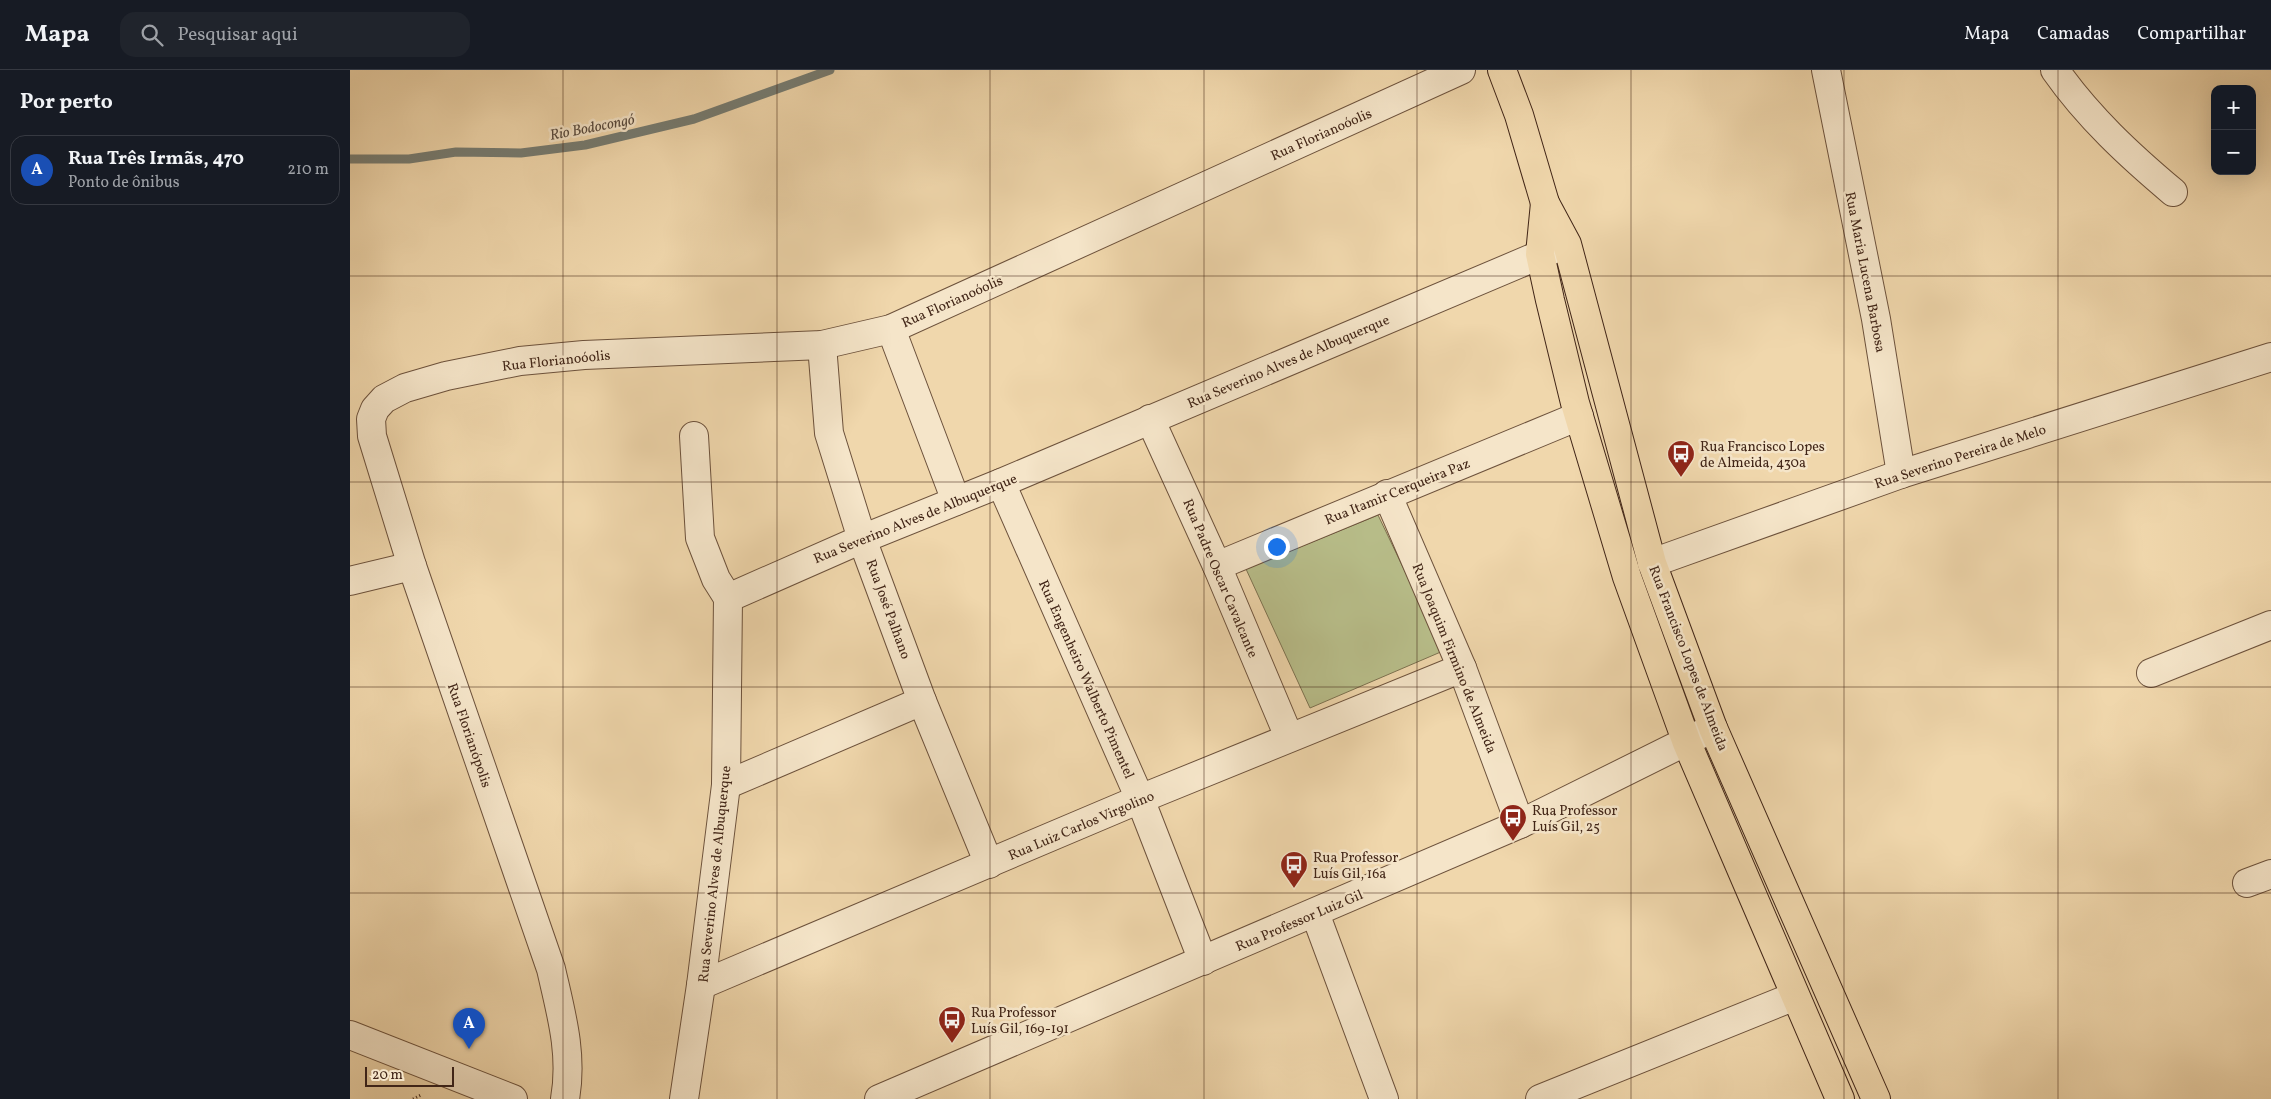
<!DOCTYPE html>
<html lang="pt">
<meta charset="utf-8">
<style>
body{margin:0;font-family:Vollkorn,serif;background:#20242c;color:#f1f3f6}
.controls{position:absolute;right:15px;top:15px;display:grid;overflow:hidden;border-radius:10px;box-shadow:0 5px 20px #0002}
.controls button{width:45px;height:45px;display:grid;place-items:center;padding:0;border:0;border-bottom:1px solid #363941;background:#171b24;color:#f1f3f6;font:25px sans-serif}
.scale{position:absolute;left:15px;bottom:12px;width:89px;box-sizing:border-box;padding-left:5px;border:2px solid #412517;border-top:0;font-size:14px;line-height:18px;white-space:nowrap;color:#412517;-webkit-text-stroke:4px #f5e5c9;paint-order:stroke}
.you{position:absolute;left:926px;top:476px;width:18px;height:18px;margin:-12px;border:4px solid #fff;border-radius:50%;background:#1a73e8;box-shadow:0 0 0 8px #1a73e833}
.badge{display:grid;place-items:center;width:32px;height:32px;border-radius:50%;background:#0f766e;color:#fff;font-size:16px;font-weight:700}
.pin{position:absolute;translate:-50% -41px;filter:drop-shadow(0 1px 2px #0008)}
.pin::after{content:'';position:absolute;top:26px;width:18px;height:15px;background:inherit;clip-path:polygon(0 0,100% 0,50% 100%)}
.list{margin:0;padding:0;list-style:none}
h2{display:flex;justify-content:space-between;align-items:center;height:65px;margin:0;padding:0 20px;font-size:21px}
h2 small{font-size:16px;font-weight:400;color:#9ea1a6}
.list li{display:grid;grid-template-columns:32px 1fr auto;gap:15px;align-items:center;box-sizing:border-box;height:70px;margin:0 10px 10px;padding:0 10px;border:1px solid #363941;border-radius:15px}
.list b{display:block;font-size:19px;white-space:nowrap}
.list p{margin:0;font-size:16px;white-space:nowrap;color:#9ea1a6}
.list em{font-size:16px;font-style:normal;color:#9ea1a6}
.icon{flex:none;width:28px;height:28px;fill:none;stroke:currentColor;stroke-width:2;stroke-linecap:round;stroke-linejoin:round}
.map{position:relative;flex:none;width:1921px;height:1029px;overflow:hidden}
header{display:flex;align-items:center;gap:30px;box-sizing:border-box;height:70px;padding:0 25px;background:#171b24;border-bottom:1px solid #363941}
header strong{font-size:24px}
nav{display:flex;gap:28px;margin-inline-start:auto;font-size:18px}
.search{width:350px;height:45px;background:#20242c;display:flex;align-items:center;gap:12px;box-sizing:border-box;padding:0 18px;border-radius:15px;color:#9ea1a6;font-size:19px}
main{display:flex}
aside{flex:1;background:#171b24}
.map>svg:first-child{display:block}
.park{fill:#b8be8a;stroke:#7c7250}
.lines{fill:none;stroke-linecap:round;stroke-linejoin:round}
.stream{stroke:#777d73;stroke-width:9}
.minor-casing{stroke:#6d523c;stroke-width:30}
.major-casing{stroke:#412517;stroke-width:30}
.path{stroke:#412517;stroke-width:3;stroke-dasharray:1 2.5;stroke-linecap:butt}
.minor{stroke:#f5e5c9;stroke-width:28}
.major{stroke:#f0d7ac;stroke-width:28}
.grid{fill:none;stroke:#412517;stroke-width:1;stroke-opacity:0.55}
.labels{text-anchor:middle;stroke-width:5;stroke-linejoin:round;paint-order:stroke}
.street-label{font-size:14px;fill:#412517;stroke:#f5e5c9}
.poi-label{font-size:14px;fill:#412517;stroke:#f5e5c9;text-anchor:start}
.water-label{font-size:15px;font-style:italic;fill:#584a3e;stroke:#f5e5c9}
</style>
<header>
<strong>Mapa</strong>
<div class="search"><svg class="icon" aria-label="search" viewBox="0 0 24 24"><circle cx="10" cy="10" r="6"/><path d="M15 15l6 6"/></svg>Pesquisar aqui</div>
<nav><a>Mapa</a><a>Camadas</a><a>Compartilhar</a></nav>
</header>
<main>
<aside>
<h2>Por perto<small></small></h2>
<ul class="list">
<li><span class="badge" style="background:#1a4fb4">A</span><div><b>Rua Três Irmãs, 470</b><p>Ponto de ônibus</p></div><em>210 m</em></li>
</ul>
</aside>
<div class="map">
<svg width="1921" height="1029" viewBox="0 0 1921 1029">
<rect width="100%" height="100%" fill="#f0d7ac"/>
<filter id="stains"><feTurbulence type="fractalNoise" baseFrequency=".004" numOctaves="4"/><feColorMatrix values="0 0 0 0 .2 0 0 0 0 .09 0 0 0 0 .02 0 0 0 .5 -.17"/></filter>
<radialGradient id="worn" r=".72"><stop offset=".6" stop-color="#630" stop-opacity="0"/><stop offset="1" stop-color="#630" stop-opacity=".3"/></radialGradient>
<path class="park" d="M1028,445L1093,581L960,638L896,499Z"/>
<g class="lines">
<path class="stream" d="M0,89H59L106,82L171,83L235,75L344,49L480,0"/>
<defs>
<g id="minor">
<path d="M1476,0L1526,249L1551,404"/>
<path d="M1705,0C1738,47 1779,85 1823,122"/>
<path d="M541,259L606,431"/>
<path d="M472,275L479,363L512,469L572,631L639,794"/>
<path d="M800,349L867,496L939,667"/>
<path d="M344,366L350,468L366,509L378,528"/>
<path d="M651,413L790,729L853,891"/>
<path d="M1037,424L1112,598L1170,754"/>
<path d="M1302,493L1551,404L1921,287"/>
<path d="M867,496L1229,346"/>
<path d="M0,511L62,496"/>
<path d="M378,528L512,469L651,413L1211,176"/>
<path d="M1801,603L1921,555"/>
<path d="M376,715L572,631"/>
<path d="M1897,813L1921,804"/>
<path d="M965,843L1034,1029"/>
<path d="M351,915L790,729L1112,598"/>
<path d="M0,965L163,1029"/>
<path d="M215,1029C223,984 211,943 201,899L62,496L22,366L21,349L25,339L34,329L55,318L96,306L170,291L234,285L472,275L541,259L1111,0"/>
<path d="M334,1029L351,915L376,715L378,528"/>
<path d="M529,1029L1170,754L1363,658"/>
<path d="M1190,1029L1445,926"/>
</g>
<g id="major">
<path d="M1152,0L1169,45L1195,133L1217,174L1302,493L1363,658L1526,1029"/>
<path d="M1195,133L1190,184L1200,230L1225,333L1277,507L1337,673L1490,1029"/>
</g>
</defs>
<use href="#minor" class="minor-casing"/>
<use href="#major" class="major-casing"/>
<path class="path" d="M63,1029L71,1025"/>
<use href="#minor" class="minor"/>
<use href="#major" class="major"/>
</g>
<path class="grid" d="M213,0V1029M427,0V1029M640,0V1029M854,0V1029M1067,0V1029M1281,0V1029M1494,0V1029M1708,0V1029M0,206H1921M0,412H1921M0,617H1921M0,823H1921"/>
<defs>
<symbol id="bus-pin" viewBox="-11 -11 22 30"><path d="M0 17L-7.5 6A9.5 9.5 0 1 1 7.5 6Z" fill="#8f2418" stroke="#f5e5c9"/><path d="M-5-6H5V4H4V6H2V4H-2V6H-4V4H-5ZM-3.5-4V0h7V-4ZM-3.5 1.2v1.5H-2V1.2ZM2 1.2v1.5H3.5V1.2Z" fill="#fff"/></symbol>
</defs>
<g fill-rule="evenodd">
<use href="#bus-pin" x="1315" y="368" width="32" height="43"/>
<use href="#bus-pin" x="1147" y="732" width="32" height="43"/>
<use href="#bus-pin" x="928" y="779" width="32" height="43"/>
<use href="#bus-pin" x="586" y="934" width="32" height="43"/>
</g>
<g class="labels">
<g class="street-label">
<text transform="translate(971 64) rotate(-24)" y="5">Rua Florianoóolis</text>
<text transform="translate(1516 202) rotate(79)" y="5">Rua Maria Lucena Barbosa</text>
<text transform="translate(602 231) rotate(-24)" y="5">Rua Florianoóolis</text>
<text transform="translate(206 290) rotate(-6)" y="5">Rua Florianoóolis</text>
<text transform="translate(938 291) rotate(-23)" y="5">Rua Severino Alves de Albuquerque</text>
<text transform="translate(1610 386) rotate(-18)" y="5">Rua Severino Pereira de Melo</text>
<text transform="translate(1047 421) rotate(-22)" y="5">Rua Itamir Cerqueira Paz</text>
<text transform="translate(565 448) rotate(-22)" y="5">Rua Severino Alves de Albuquerque</text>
<text transform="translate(871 508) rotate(67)" y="5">Rua Padre Oscar Cavalcante</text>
<text transform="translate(539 539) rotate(70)" y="5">Rua José Palhano</text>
<text transform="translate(1105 588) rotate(68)" y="5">Rua Joaquim Firmino de Almeida</text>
<text transform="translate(1339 588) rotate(69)" y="5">Rua Francisco Lopes de Almeida</text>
<text transform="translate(737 609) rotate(66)" y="5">Rua Engenheiro Walberto Pimentel</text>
<text transform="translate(120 665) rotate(71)" y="5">Rua Florianópolis</text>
<text transform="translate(731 755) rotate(-23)" y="5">Rua Luiz Carlos Virgolino</text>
<text transform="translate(364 804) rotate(-84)" y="5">Rua Severino Alves de Albuquerque</text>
<text transform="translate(949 850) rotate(-23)" y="5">Rua Professor Luiz Gil</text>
</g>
<g class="poi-label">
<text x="1350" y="381">Rua Francisco Lopes<tspan x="1350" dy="16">de Almeida, 430a</tspan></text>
<text x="1182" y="745">Rua Professor<tspan x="1182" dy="16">Luís Gil, 25</tspan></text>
<text x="963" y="792">Rua Professor<tspan x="963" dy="16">Luís Gil, 16a</tspan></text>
<text x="621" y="947">Rua Professor<tspan x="621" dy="16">Luís Gil, 169-191</tspan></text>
</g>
<g class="water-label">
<text transform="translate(242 57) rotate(-11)" y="5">Rio Bodocongó</text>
</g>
</g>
<rect width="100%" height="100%" filter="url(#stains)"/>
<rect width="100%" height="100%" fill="url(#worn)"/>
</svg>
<div class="controls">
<button>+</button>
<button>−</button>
</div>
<div class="scale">20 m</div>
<div class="you"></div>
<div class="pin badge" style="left:119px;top:979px;background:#1a4fb4">A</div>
</div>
</main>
